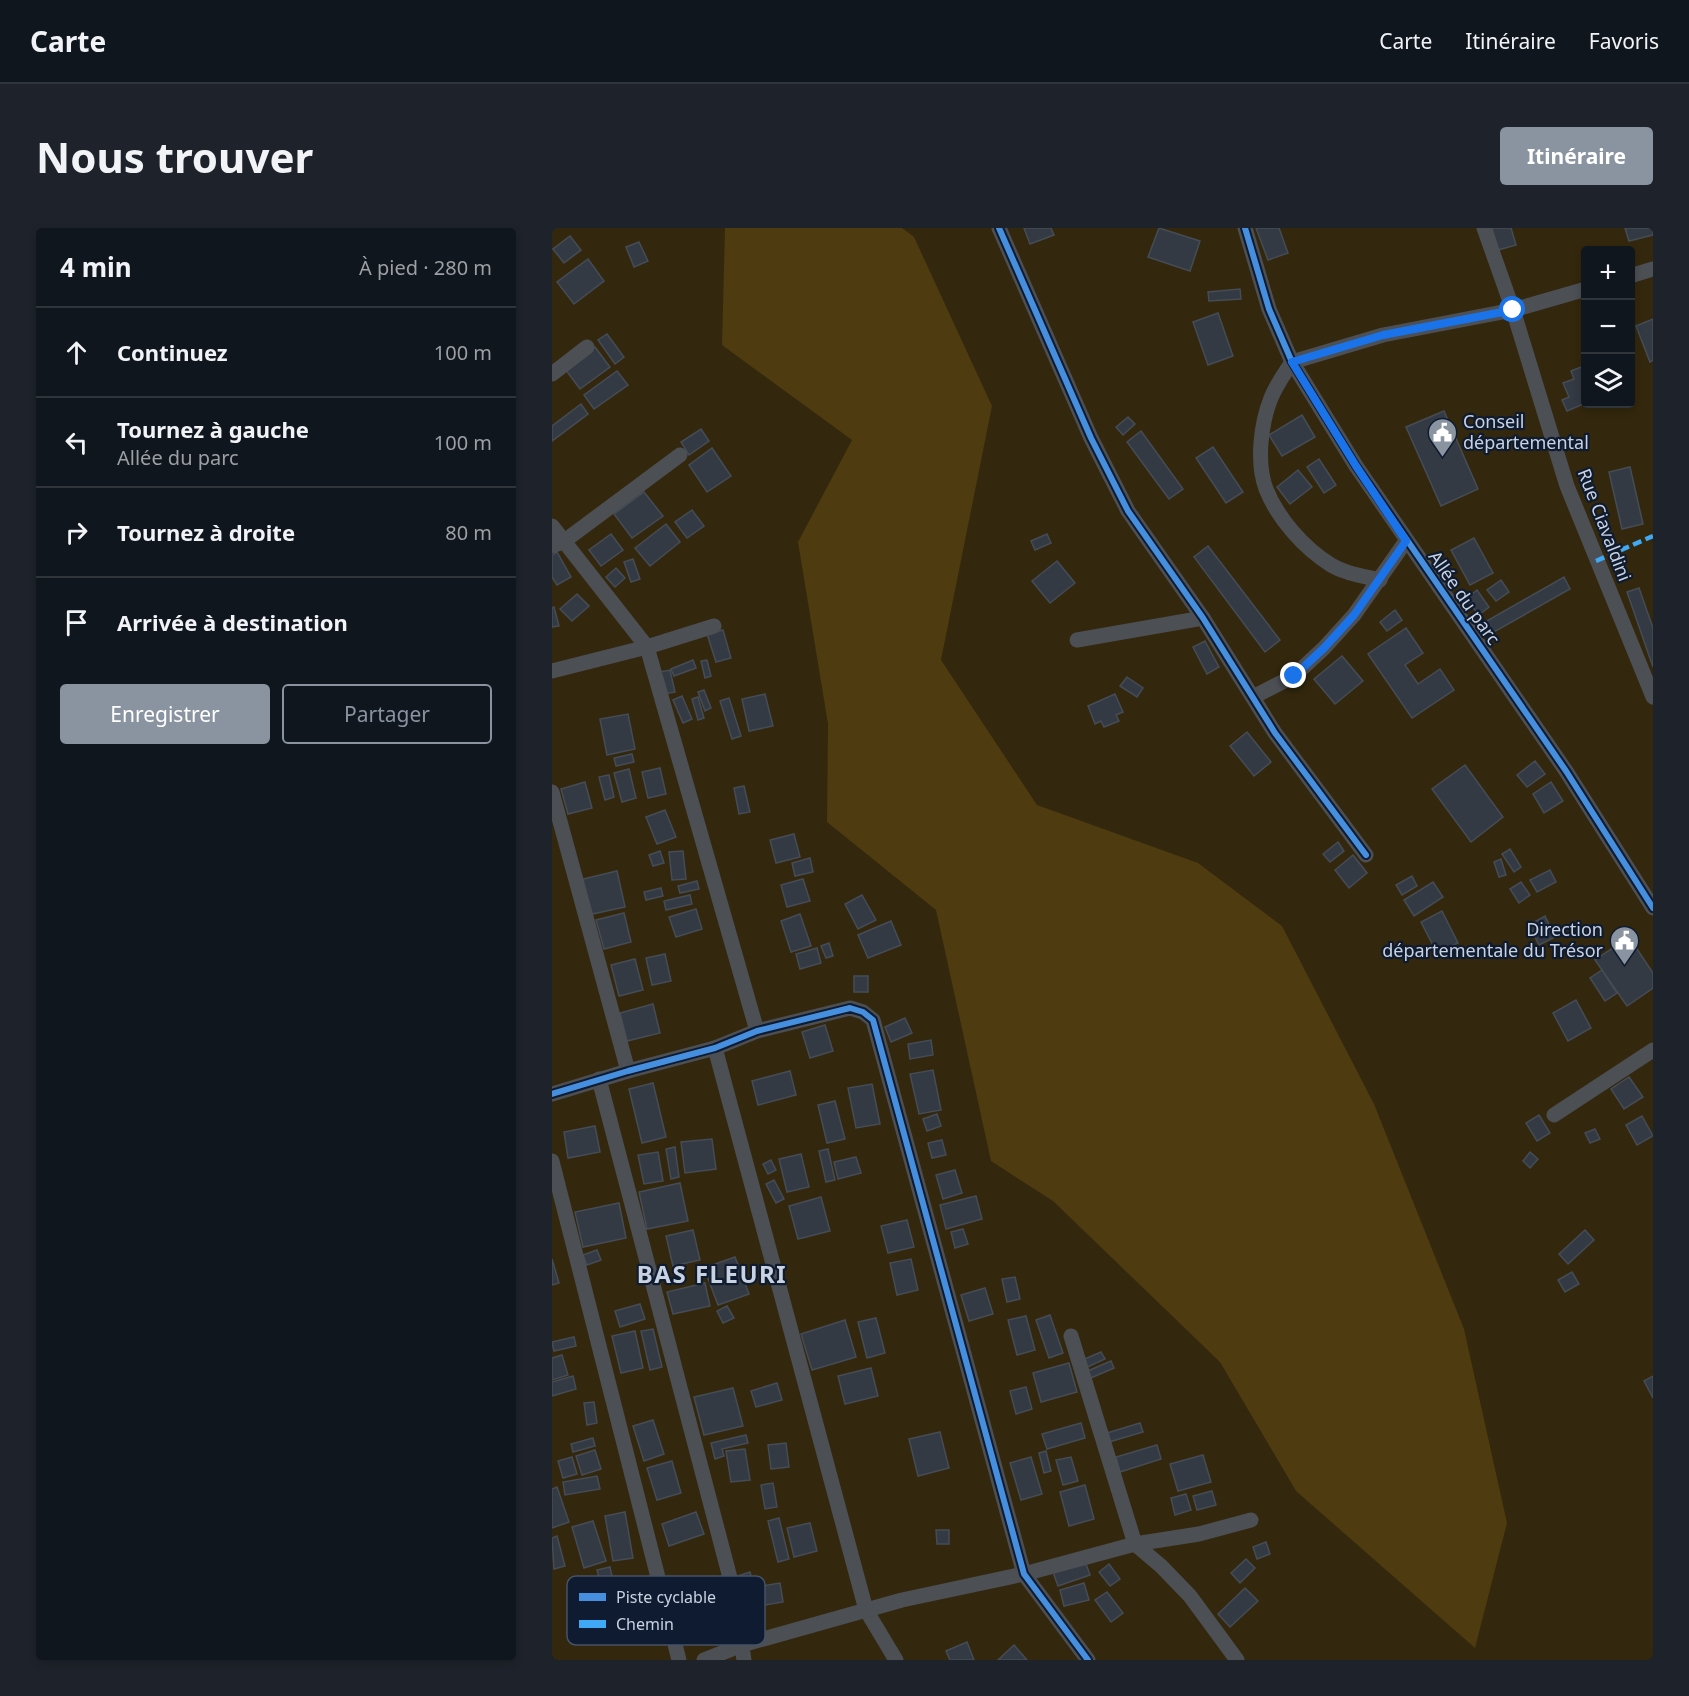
<!DOCTYPE html>
<html lang="fr">
<meta charset="utf-8">
<style>
body{margin:0;font-family:"Noto Sans",sans-serif;background:#1e232b;color:#f1f3f6}
.controls{position:absolute;right:18px;top:18px;display:grid;overflow:hidden;border-radius:6px;box-shadow:0 3px 9px #0003}
.controls button{width:54px;height:54px;display:grid;place-items:center;padding:0;border:0;border-bottom:2px solid #30353c;background:#10161e;color:#f1f3f6;font:30px sans-serif}
.stop{position:absolute;width:18px;height:18px;margin:-14px;border:4px solid #1a73e8;border-radius:50%;background:#fff}
.stop.end{background:#1a73e8;border-color:#fff;box-shadow:0 2px 6px #0008}
.list{margin:0;padding:0;list-style:none}
h2{display:flex;justify-content:space-between;align-items:center;height:78px;margin:0;padding:0 24px;font-size:26px}
h2 small{font-size:20px;font-weight:400;color:#9c9fa4}
.list li{display:grid;grid-template-columns:39px 1fr auto;gap:18px;align-items:center;box-sizing:border-box;height:90px;padding:0 24px;border-top:2px solid #30353c}
.list b{display:block;font-size:22px;white-space:nowrap}
.list p{margin:0;font-size:20px;white-space:nowrap;color:#9c9fa4}
.list em{font-size:20px;font-style:normal;color:#9c9fa4}
.actions{display:flex;gap:12px;padding:18px 24px}
.actions a{flex:1;padding:14px 0;border:2px solid #8a93a0;border-radius:6px;text-align:center;font-size:21px;color:#8a93a0}
.actions .main{background:#8a93a0;color:#fff}
.icon{flex:none;width:33px;height:33px;fill:none;stroke:currentColor;stroke-width:2;stroke-linecap:round;stroke-linejoin:round}
.map{position:relative;flex:none;width:1101px;height:1432px;overflow:hidden;border-radius:6px}
header{display:flex;align-items:center;gap:36px;box-sizing:border-box;height:84px;padding:0 30px;background:#10161e;border-bottom:2px solid #30353c}
header strong{font-size:28px}
nav{display:flex;gap:33px;margin-inline-start:auto;font-size:21px}
.intro{display:flex;align-items:center;justify-content:space-between;box-sizing:border-box;height:144px;padding:0 36px}
h1{margin:0;font-size:42px}
.button{padding:15px 27px;border-radius:6px;background:#8a93a0;color:#fff;font-size:21px;font-weight:700}
main{display:flex;gap:36px;padding:0 36px}
aside{flex:1;background:#10161e;border-radius:6px;box-shadow:0 3px 9px #0003}
.map>svg:first-child{display:block}
.green{fill:#33280d;fill-rule:evenodd}
.water{fill:#4e3b10}
.building{fill:#343a44;stroke:#454c56;stroke-width:1.5}
.lines{fill:none;stroke-linecap:round;stroke-linejoin:round}
.minor{stroke:#4c4f54;stroke-width:15}
.quiet{stroke:#3fa9f5;stroke-width:4.5;stroke-dasharray:9 4.5;stroke-linecap:butt}
.cycleway-casing{stroke:#0e1b30;stroke-width:10}
.cycleway{stroke:#468fdf;stroke-width:6}
.route{stroke:#1a73e8;stroke-width:8}
.labels{text-anchor:middle;stroke-width:4.5;stroke-linejoin:round;paint-order:stroke}
.poi-label{font-size:18px;fill:#c9d2e1;stroke:#0e1b30;text-anchor:start}
.street-label{font-size:18px;fill:#c9d2e1;stroke:#0e1b30}
.district-label{font-size:24px;font-weight:bold;letter-spacing:1.5px;fill:#c9d2e1;stroke:#0e1b30}
.key{fill:#0e1b30;stroke:#465265;stroke-width:1.5}
.key-label{font-size:16px;fill:#c9d2e1}
</style>
<header>
<strong>Carte</strong>
<nav><a>Carte</a><a>Itinéraire</a><a>Favoris</a></nav>
</header>
<div class="intro"><h1>Nous trouver</h1><a class="button">Itinéraire</a></div>
<main>
<aside>
<h2>4 min<small>À pied · 280 m</small></h2>
<ul class="list">
<li><svg class="icon" aria-label="ahead" viewBox="0 0 24 24"><path d="M12 20V5M6 11l6-6 6 6"/></svg><div><b>Continuez</b></div><em>100 m</em></li>
<li><svg class="icon" aria-label="left" viewBox="0 0 24 24"><path d="M17 20v-9H6M10 6l-5 5 5 5"/></svg><div><b>Tournez à gauche</b><p>Allée du parc</p></div><em>100 m</em></li>
<li><svg class="icon" aria-label="right" viewBox="0 0 24 24"><path d="M7 20v-9h11M14 6l5 5-5 5"/></svg><div><b>Tournez à droite</b></div><em>80 m</em></li>
<li><svg class="icon" aria-label="arrive" viewBox="0 0 24 24"><path d="M6 21V4h12l-3 4 3 4H6"/></svg><div><b>Arrivée à destination</b></div></li>
</ul>
<div class="actions"><a class="main">Enregistrer</a><a>Partager</a></div>
</aside>
<div class="map">
<svg width="1101" height="1432" viewBox="0 0 1101 1432">
<rect width="100%" height="100%" fill="#161d28"/>
<path class="green" d="M0,0H1101V1432H0ZM1034,22H1078V176H1034Z"/>
<path class="water" d="M173,0H350L362,9L440,178L389,432L485,577L646,635L730,698L822,876L912,1101L955,1295L923,1420L744,1263L668,1134L501,973L439,933L384,682L275,594L276,496L246,314L300,212L170,117Z"/>
<g class="building">
<path d="M472,0H499L502,7L478,16Z"/>
<path d="M607,0L648,13L638,43L596,29Z"/>
<path d="M704,0H727L736,25L716,32Z"/>
<path d="M940,0H959L964,17L946,22Z"/>
<path d="M1073,0H1101V7L1077,13Z"/>
<path d="M18,8L29,22L12,35L1,21Z"/>
<path d="M87,14L96,33L82,39L74,19Z"/>
<path d="M36,31L52,53L22,76L5,54Z"/>
<path d="M688,61L689,71L657,73L656,64Z"/>
<path d="M666,85L681,128L656,137L641,94Z"/>
<path d="M1101,91V132L1098,134L1084,98Z"/>
<path d="M55,106L72,129L63,136L46,112Z"/>
<path d="M43,119L58,139L28,161L13,141Z"/>
<path d="M1034,137V175L1015,183L1010,172L1017,169L1011,155L1022,151L1019,143Z"/>
<path d="M65,143L76,157L42,181L32,167Z"/>
<path d="M29,176L36,186L0,213V198Z"/>
<path d="M892,183L926,261L889,278L854,199Z"/>
<path d="M750,187L763,209L730,228L717,207Z"/>
<path d="M576,189L583,196L571,207L564,199Z"/>
<path d="M149,201L157,213L137,227L129,214Z"/>
<path d="M589,203L631,261L617,271L575,214Z"/>
<path d="M661,219L691,264L674,275L644,230Z"/>
<path d="M160,220L179,248L155,264L137,237Z"/>
<path d="M767,231L784,257L772,265L755,239Z"/>
<path d="M1078,239L1091,296L1070,301L1057,244Z"/>
<path d="M746,242L760,259L738,276L725,259Z"/>
<path d="M92,264L111,288L80,310L62,286Z"/>
<path d="M140,282L152,298L135,310L123,294Z"/>
<path d="M114,296L128,314L98,338L83,320Z"/>
<path d="M59,306L71,322L49,338L37,322Z"/>
<path d="M495,306L499,315L483,322L479,313Z"/>
<path d="M922,310L941,345L918,357L899,322Z"/>
<path d="M656,318L728,412L713,424L642,329Z"/>
<path d="M5,324L19,349L5,357L0,349V327Z"/>
<path d="M81,331L88,351L79,354L72,334Z"/>
<path d="M505,333L523,355L498,375L480,353Z"/>
<path d="M64,340L73,350L63,359L54,349Z"/>
<path d="M1012,349L1018,361L940,405L933,394Z"/>
<path d="M949,352L957,364L944,373L935,362Z"/>
<path d="M1087,360L1101,400V439L1075,364Z"/>
<path d="M925,362L937,379L927,387L914,371Z"/>
<path d="M25,366L37,378L20,393L8,381Z"/>
<path d="M2,379L7,398L0,399V380Z"/>
<path d="M843,382L850,392L835,403L828,394Z"/>
<path d="M854,400L871,425L853,437L866,456L888,441L902,462L860,490L816,426Z"/>
<path d="M171,402L179,430L164,434L155,406Z"/>
<path d="M653,413L667,439L655,446L641,419Z"/>
<path d="M790,428L811,453L783,476L762,451Z"/>
<path d="M141,432L144,440L122,448L119,441Z"/>
<path d="M155,432L159,448L153,450L149,433Z"/>
<path d="M118,442L123,464L112,466L107,444Z"/>
<path d="M575,449L591,460L585,469L568,458Z"/>
<path d="M152,462L159,480L153,483L146,464Z"/>
<path d="M213,466L221,498L197,503L190,471Z"/>
<path d="M563,466L571,484L564,487L567,493L552,499L549,493L543,496L536,478Z"/>
<path d="M130,468L140,491L131,495L121,472Z"/>
<path d="M146,469L152,490L146,492L140,471Z"/>
<path d="M177,470L189,508L180,511L168,473Z"/>
<path d="M76,486L83,521L55,527L48,491Z"/>
<path d="M695,504L719,534L702,548L678,518Z"/>
<path d="M80,526L82,534L64,538L62,530Z"/>
<path d="M983,533L993,546L975,559L965,547Z"/>
<path d="M913,537L951,589L919,614L880,561Z"/>
<path d="M108,540L114,566L96,570L90,544Z"/>
<path d="M77,541L84,570L70,574L62,545Z"/>
<path d="M57,547L62,569L53,572L47,549Z"/>
<path d="M33,554L40,580L16,586L9,561Z"/>
<path d="M999,554L1011,573L992,585L981,566Z"/>
<path d="M192,558L198,584L187,586L182,560Z"/>
<path d="M113,582L124,609L105,616L94,589Z"/>
<path d="M242,606L248,629L224,635L218,612Z"/>
<path d="M786,614L792,623L778,634L771,626Z"/>
<path d="M958,621L969,639L962,644L950,626Z"/>
<path d="M108,623L112,635L101,638L97,627Z"/>
<path d="M131,623L134,651L120,652L117,624Z"/>
<path d="M801,627L815,645L797,660L783,642Z"/>
<path d="M258,630L261,644L243,648L240,635Z"/>
<path d="M949,631L954,647L947,649L942,634Z"/>
<path d="M998,642L1004,654L985,664L978,652Z"/>
<path d="M65,643L73,679L36,687L27,652Z"/>
<path d="M860,648L865,658L850,667L844,657Z"/>
<path d="M251,651L258,673L235,679L229,657Z"/>
<path d="M145,653L147,661L128,665L126,658Z"/>
<path d="M881,654L891,669L862,688L852,672Z"/>
<path d="M969,654L978,667L967,675L958,661Z"/>
<path d="M109,660L111,668L94,672L92,664Z"/>
<path d="M138,667L140,676L114,682L112,673Z"/>
<path d="M310,667L324,692L306,701L293,676Z"/>
<path d="M144,681L150,701L124,709L117,689Z"/>
<path d="M890,683L906,715L885,725L869,694Z"/>
<path d="M72,685L79,714L52,721L44,692Z"/>
<path d="M248,686L259,718L239,724L229,693Z"/>
<path d="M993,688L1003,709L987,717L977,697Z"/>
<path d="M339,693L349,717L316,730L306,707Z"/>
<path d="M1077,709L1101,745V760L1075,778L1043,732Z"/>
<path d="M277,715L281,728L274,730L269,718Z"/>
<path d="M265,720L269,735L248,741L244,726Z"/>
<path d="M113,726L119,753L100,757L94,730Z"/>
<path d="M83,731L91,762L67,768L59,737Z"/>
<path d="M1050,742L1065,765L1053,773L1038,750Z"/>
<rect x="302" y="748" width="14" height="16"/>
<path d="M1024,772L1039,800L1016,813L1001,785Z"/>
<path d="M101,776L108,805L75,813L68,785Z"/>
<path d="M353,790L360,805L339,814L333,799Z"/>
<path d="M273,797L281,823L258,830L250,804Z"/>
<path d="M379,812L381,827L358,831L356,816Z"/>
<path d="M381,842L389,882L367,886L358,846Z"/>
<path d="M238,843L244,867L206,877L200,853Z"/>
<path d="M1077,849L1091,869L1072,881L1059,861Z"/>
<path d="M101,855L114,909L90,915L77,861Z"/>
<path d="M320,856L328,896L304,900L296,860Z"/>
<path d="M283,873L293,911L275,915L266,877Z"/>
<path d="M385,886L389,898L375,903L371,891Z"/>
<path d="M987,887L998,905L985,913L974,895Z"/>
<path d="M1090,888L1101,908L1085,917L1074,897Z"/>
<path d="M43,898L48,924L16,930L12,904Z"/>
<path d="M1043,901L1048,911L1038,915L1033,905Z"/>
<path d="M160,911L164,941L133,945L129,914Z"/>
<path d="M390,912L394,927L380,930L376,915Z"/>
<path d="M123,919L127,949L119,951L114,921Z"/>
<path d="M276,921L283,952L274,954L267,923Z"/>
<path d="M106,924L111,953L92,956L86,927Z"/>
<path d="M978,924L986,931L978,940L971,933Z"/>
<path d="M249,926L257,959L235,964L227,931Z"/>
<path d="M304,929L309,945L286,951L282,934Z"/>
<path d="M219,932L224,942L216,946L211,936Z"/>
<path d="M403,942L410,965L391,971L384,947Z"/>
<path d="M222,952L232,971L224,975L214,956Z"/>
<path d="M128,955L136,993L95,1001L87,964Z"/>
<path d="M424,968L430,991L394,1001L388,977Z"/>
<path d="M269,969L278,1003L246,1011L237,978Z"/>
<path d="M67,975L74,1010L31,1019L23,984Z"/>
<path d="M355,992L362,1019L336,1025L329,998Z"/>
<path d="M411,1001L416,1016L403,1020L399,1004Z"/>
<path d="M141,1002L148,1032L121,1038L114,1008Z"/>
<path d="M1033,1002L1042,1012L1016,1036L1007,1026Z"/>
<path d="M45,1022L49,1032L35,1037L31,1027Z"/>
<path d="M183,1029L197,1066L166,1077L152,1040Z"/>
<path d="M0,1031L7,1055L0,1057Z"/>
<path d="M359,1031L366,1062L345,1067L338,1035Z"/>
<path d="M1020,1044L1027,1056L1013,1064L1006,1052Z"/>
<path d="M463,1049L468,1071L455,1074L450,1051Z"/>
<path d="M153,1055L158,1078L121,1086L115,1064Z"/>
<path d="M433,1060L441,1086L417,1093L409,1067Z"/>
<path d="M88,1076L93,1091L68,1099L63,1083Z"/>
<path d="M175,1078L182,1090L171,1095L165,1083Z"/>
<path d="M498,1087L511,1125L497,1130L484,1092Z"/>
<path d="M474,1088L483,1122L465,1127L456,1092Z"/>
<path d="M324,1090L333,1125L315,1130L306,1094Z"/>
<path d="M293,1092L304,1129L260,1142L249,1106Z"/>
<path d="M101,1101L110,1139L98,1142L89,1103Z"/>
<path d="M83,1103L91,1140L69,1145L60,1108Z"/>
<path d="M22,1109L24,1118L2,1123L0,1114Z"/>
<path d="M549,1124L553,1131L531,1141L528,1133Z"/>
<path d="M10,1127L16,1147L0,1152V1130Z"/>
<path d="M559,1133L562,1140L534,1152L531,1145Z"/>
<path d="M517,1135L525,1164L489,1174L481,1145Z"/>
<path d="M319,1140L326,1168L293,1176L286,1148Z"/>
<path d="M21,1148L24,1161L0,1168V1154Z"/>
<path d="M1101,1148V1170L1092,1153Z"/>
<path d="M225,1155L230,1172L204,1179L199,1163Z"/>
<path d="M474,1159L480,1181L464,1186L458,1163Z"/>
<path d="M181,1160L191,1198L152,1207L142,1169Z"/>
<path d="M42,1174L45,1195L35,1197L32,1175Z"/>
<path d="M101,1192L112,1226L92,1233L81,1198Z"/>
<path d="M529,1195L533,1210L495,1221L490,1206Z"/>
<path d="M588,1195L591,1204L557,1214L555,1205Z"/>
<path d="M388,1204L397,1240L366,1248L357,1211Z"/>
<path d="M194,1207L196,1215L170,1221L172,1228L163,1231L159,1215Z"/>
<path d="M41,1210L43,1218L21,1224L19,1216Z"/>
<path d="M234,1215L237,1239L219,1241L216,1217Z"/>
<path d="M605,1217L609,1231L568,1244L564,1229Z"/>
<path d="M193,1221L198,1252L179,1254L174,1223Z"/>
<path d="M43,1222L49,1241L30,1247L24,1228Z"/>
<path d="M494,1223L499,1243L492,1245L487,1225Z"/>
<path d="M651,1227L659,1254L626,1263L618,1236Z"/>
<path d="M20,1229L25,1246L11,1250L6,1233Z"/>
<path d="M479,1229L490,1266L469,1272L458,1235Z"/>
<path d="M519,1229L526,1253L511,1257L504,1232Z"/>
<path d="M120,1233L129,1265L105,1272L95,1240Z"/>
<path d="M45,1248L48,1261L13,1267L11,1254Z"/>
<path d="M221,1255L225,1279L213,1281L209,1257Z"/>
<path d="M533,1257L542,1291L517,1298L508,1264Z"/>
<path d="M5,1259L17,1294L0,1300V1261Z"/>
<path d="M660,1263L664,1277L645,1282L641,1268Z"/>
<path d="M634,1266L639,1282L623,1287L619,1270Z"/>
<path d="M73,1284L81,1330L61,1333L53,1288Z"/>
<path d="M144,1284L152,1306L117,1318L110,1296Z"/>
<path d="M227,1290L237,1331L226,1334L216,1293Z"/>
<path d="M41,1293L54,1333L32,1340L20,1299Z"/>
<path d="M258,1295L265,1323L242,1329L235,1300Z"/>
<path d="M384,1302H397V1316H385Z"/>
<path d="M5,1308L13,1338L2,1341L0,1310Z"/>
<path d="M714,1314L718,1326L705,1331L701,1319Z"/>
<path d="M694,1331L703,1340L688,1355L679,1345Z"/>
<path d="M533,1333L538,1347L506,1358L501,1344Z"/>
<path d="M557,1336L568,1351L558,1358L547,1344Z"/>
<path d="M58,1339L62,1358L50,1361L45,1342Z"/>
<path d="M198,1344L200,1352L189,1355L186,1348Z"/>
<path d="M228,1355L231,1374L200,1379L197,1360Z"/>
<path d="M532,1355L537,1372L512,1378L508,1362Z"/>
<path d="M693,1360L706,1373L678,1399L666,1386Z"/>
<path d="M555,1364L571,1385L559,1394L543,1372Z"/>
<path d="M415,1414L422,1432H398L394,1423Z"/>
<path d="M462,1417L475,1432H446Z"/>
</g>
<g class="lines">
<g class="minor">
<path d="M447,0L539,210L576,283L651,390L723,505L814,627"/>
<path d="M693,0L717,81L740,134L804,238L1014,543L1101,680"/>
<path d="M932,0L961,82L1015,258L1101,469"/>
<path d="M1078,48L1101,41"/>
<path d="M0,146L35,119"/>
<path d="M0,298L95,419L205,803"/>
<path d="M0,318L11,314L128,227"/>
<path d="M828,352C811,348 794,346 779,337C752,320 726,291 714,261C704,234 709,195 719,170C724,157 733,145 740,134L831,107L961,82L1034,61"/>
<path d="M525,412L651,390"/>
<path d="M0,443L95,419L162,398"/>
<path d="M701,469L742,448L772,420L802,387L854,313"/>
<path d="M0,564L76,843"/>
<path d="M163,820L314,1382L344,1432"/>
<path d="M47,851L182,1365L192,1432"/>
<path d="M0,866L76,843L163,820L205,803L298,780L311,784L321,792L472,1346L536,1432"/>
<path d="M1002,887L1101,822"/>
<path d="M0,933L127,1432"/>
<path d="M519,1108L583,1316L609,1338L638,1368L685,1432"/>
<path d="M152,1432L190,1417L350,1372L472,1346L583,1316L647,1306L699,1292"/>
</g>
<path class="quiet" d="M1044,333L1101,308"/>
<defs>
<g id="cycleway">
<path d="M447,0L539,210L576,283L651,390L723,505L814,627"/>
<path d="M693,0L717,81L740,134L804,238L1014,543L1101,680"/>
<path d="M0,866L76,843L163,820L205,803L298,780L311,784L321,792L472,1346L536,1432"/>
</g>
</defs>
<use href="#cycleway" class="cycleway-casing"/>
<use href="#cycleway" class="cycleway"/>
</g>
<g class="lines">
<path class="route" d="M742,448L772,420L802,387L854,313L804,238L740,134L831,107L961,82"/>
</g>
<defs>
<symbol id="civic-pin" viewBox="-11 -11 22 30"><path d="M0 17L-7.5 6A9.5 9.5 0 1 1 7.5 6Z" fill="#8a93a0" stroke="#0e1b30"/><path d="M-.6-6.5H3V-4.5H.6V-3L4-1V1h2V6H-6V1h2V-1L-.6-3ZM-1.2 2.5V6h2.4V2.5Z" fill="#fff"/></symbol>
</defs>
<g fill-rule="evenodd">
<use href="#civic-pin" x="874" y="188" width="33" height="45"/>
<use href="#civic-pin" x="1056" y="696" width="33" height="45"/>
</g>
<g class="labels">
<g class="poi-label">
<text x="911" y="200">Conseil<tspan x="911" dy="21">départemental</tspan></text>
<text x="1051" y="708" text-anchor="end">Direction<tspan x="1051" dy="21">départementale du Trésor</tspan></text>
</g>
<g class="street-label">
<text transform="translate(1052 297) rotate(69)" y="6">Rue Ciavaldini</text>
<text transform="translate(912 370) rotate(55)" y="6">Allée du parc</text>
</g>
<g class="district-label">
<text x="160" y="1055">BAS FLEURI</text>
</g>
</g>
<rect x="15" y="1348" width="198" height="69" rx="9" class="key"/>
<rect x="27" y="1365" width="27" height="8" fill="#468fdf"/>
<rect x="27" y="1392" width="27" height="8" fill="#3fa9f5"/>
<g class="key-label">
<text x="64" y="1375">Piste cyclable</text>
<text x="64" y="1402">Chemin</text>
</g>
</svg>
<div class="controls">
<button>+</button>
<button>−</button>
<button><svg class="icon" aria-label="layers" viewBox="0 0 24 24"><path d="M12 4l9 5-9 5-9-5zM3 14l9 5 9-5"/></svg></button>
</div>
<div class="stop" style="left:961px;top:82px"></div>
<div class="stop end" style="left:742px;top:448px"></div>
</div>
</main>
